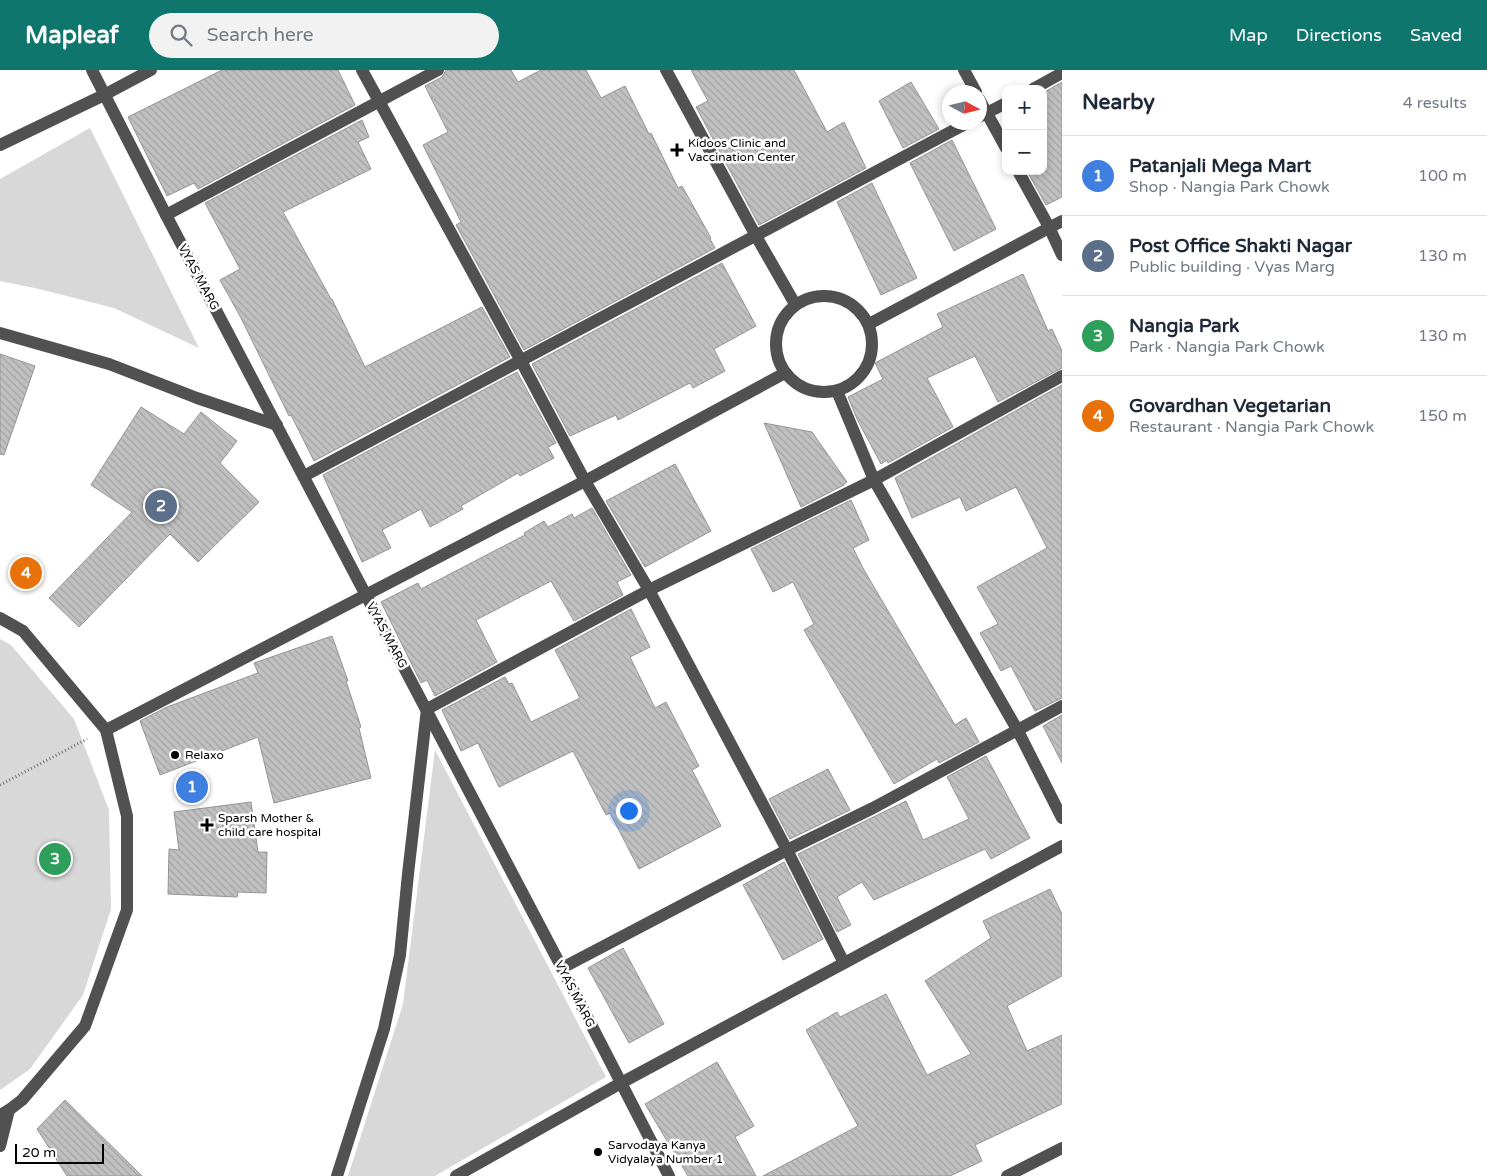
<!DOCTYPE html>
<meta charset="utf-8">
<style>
body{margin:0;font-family:"Varela Round",sans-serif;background:#f2f2f3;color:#1f2937}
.controls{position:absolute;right:15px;top:15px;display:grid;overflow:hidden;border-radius:10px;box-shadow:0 2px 8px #0003}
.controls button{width:45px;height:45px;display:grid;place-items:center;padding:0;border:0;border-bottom:1px solid #e0e1e3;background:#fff;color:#1f2937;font:25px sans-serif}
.compass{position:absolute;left:942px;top:15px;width:45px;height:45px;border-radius:50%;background:#fff;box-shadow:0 2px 8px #0003;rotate:97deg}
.scale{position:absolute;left:15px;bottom:12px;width:89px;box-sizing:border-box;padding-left:5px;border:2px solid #000;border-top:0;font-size:14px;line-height:18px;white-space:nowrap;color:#000;-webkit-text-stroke:4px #fff;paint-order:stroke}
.you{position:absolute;left:628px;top:740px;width:18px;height:18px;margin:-12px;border:4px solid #fff;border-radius:50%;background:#1a73e8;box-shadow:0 0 0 8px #1a73e833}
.badge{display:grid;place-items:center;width:32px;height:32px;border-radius:50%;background:#0f766e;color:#fff;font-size:16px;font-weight:700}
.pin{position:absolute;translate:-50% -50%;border:2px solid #fff;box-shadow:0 1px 5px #0006}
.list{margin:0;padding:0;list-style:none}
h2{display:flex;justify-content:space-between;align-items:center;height:65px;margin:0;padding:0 20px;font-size:21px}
h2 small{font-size:16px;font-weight:400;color:#747a83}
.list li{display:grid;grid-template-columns:32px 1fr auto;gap:15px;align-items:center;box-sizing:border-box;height:80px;padding:0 20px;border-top:1px solid #e0e1e3}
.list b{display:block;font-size:19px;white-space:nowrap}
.list p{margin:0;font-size:16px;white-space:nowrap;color:#747a83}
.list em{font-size:16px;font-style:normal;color:#747a83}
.icon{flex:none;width:28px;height:28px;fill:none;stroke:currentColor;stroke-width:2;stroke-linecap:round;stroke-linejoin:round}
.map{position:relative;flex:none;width:1062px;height:1106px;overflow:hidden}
header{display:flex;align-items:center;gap:30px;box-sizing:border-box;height:70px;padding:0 25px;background:#0f766e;color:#fff}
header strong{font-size:24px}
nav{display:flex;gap:28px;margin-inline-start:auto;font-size:18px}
.search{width:350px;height:45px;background:#f2f2f3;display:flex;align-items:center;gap:12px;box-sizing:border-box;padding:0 18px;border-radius:28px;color:#747a83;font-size:19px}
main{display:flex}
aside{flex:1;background:#fff}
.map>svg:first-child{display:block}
.green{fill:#d8d8d8}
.building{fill:url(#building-back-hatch);stroke:#959595}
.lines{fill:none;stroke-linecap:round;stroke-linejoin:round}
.path{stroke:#737373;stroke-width:3;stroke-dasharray:1 2.5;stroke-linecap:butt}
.minor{stroke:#515151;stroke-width:12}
.poi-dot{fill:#000;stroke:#fff;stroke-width:2}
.labels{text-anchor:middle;stroke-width:5;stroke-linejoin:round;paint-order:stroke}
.poi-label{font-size:12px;fill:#000;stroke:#fff;text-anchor:start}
.street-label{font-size:12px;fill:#000;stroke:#fff}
</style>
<header>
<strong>Mapleaf</strong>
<div class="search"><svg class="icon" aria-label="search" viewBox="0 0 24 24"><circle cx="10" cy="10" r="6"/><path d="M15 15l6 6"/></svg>Search here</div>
<nav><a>Map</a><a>Directions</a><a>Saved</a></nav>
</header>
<main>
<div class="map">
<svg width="1062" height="1106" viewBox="0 0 1062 1106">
<defs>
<pattern id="building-back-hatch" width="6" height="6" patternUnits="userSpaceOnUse" patternTransform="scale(1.25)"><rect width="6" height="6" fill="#c0c0c0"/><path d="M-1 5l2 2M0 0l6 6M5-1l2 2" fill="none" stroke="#a3a3a3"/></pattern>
</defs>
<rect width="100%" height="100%" fill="#fff"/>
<g class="green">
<path d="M90,58L199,278L114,238L39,219L0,211V109Z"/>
<path d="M0,569L11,575L74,649L109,740L111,839L83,925L30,999L0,1020Z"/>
<path d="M435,680L606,1007L435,1106H348L403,934Z"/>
</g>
<g class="building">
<path d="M222,0H338L355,35L198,119L194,113L167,126L128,47Z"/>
<path d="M446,0H511L518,12L541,0H586L601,28L625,16L649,64L651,63L678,118L682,116L711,168L710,169L715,178L524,280L456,155L461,152L423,75L448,62L425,16L442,7Z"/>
<path d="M691,0H794L827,62L844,52L866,98L759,155L696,37L708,31Z"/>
<path d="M911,12L939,59L903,78L879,31Z"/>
<path d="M1062,12V127L1046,135L1027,101H1043V23Z"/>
<path d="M362,50L369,67L358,72L371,99L283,142L331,229H332L365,297L482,237L510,287L314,391L291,345L289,346L241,248L220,210L240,199L205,133Z"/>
<path d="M952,70L996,159L954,181L910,93Z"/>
<path d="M872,113L917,208L881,225L837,132Z"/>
<path d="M722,193L756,256L714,279L725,301L693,318L690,313L618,350L616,345L570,366L532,294Z"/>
<path d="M1023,204L1048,261L1052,259L1062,281V298L998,332L975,286L927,308L953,357L888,393L887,390L881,394L858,351L848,327L883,309L875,293L943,257L937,244Z"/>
<path d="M0,284L35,296L4,385L0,384Z"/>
<path d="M517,302L556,373L548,377L554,388L520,406L518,403L461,436L463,439L430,457L421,439L382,460L391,478L362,492L323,405Z"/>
<path d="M1062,315V628L1035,641L1011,596L1001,601L980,563L998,554L977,517L1047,478L1016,417L966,441L960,427L912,448L895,408Z"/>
<path d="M141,337L184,364L201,342L237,371L220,393L259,432L198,492L170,464L79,557L49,528L132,442L91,415Z"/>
<path d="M764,353L812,362L847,412L844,414V415L801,437Z"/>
<path d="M675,394L711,461L645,497L606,431Z"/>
<path d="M851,430L869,470L853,478L864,500L955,655L966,648L979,672L939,693L937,689L894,714L804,560L814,554L793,512L773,522L751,479Z"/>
<path d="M592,438L631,505L617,512L623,525L574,551L551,511L476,550L497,592L435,626L427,610L421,613L381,532L418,513L421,519L525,465L524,463L544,451L548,457L572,444L574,448Z"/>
<path d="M631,539L650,577L630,587L655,638L666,632L699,696L692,700L721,756L639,799L610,743L606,745L573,681L499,717L478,673L461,681L442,640L505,607L509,614L512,613L531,652L580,628L555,580Z"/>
<path d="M332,566L348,611H346L361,657L359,658L371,708L274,733L258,667L160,705L140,651L167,637L258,603L254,593Z"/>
<path d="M1062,645V693L1043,656Z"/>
<path d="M986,686L1030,768L991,789L985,779L874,830L862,812L837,827L851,855L837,862L798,784L906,731L923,770L969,749L947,707Z"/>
<path d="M828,699L850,740L790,769L769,729Z"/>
<path d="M251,732L258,782H267L266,823L238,822L237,827L168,824L169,779L179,780L174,742Z"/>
<path d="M784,792L823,869L783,890L743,815Z"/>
<path d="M1050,819L1062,844V906L1007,936L1027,981L1062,965V1034L975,1075L982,1091L950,1106H763L858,1056L806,960L837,942L840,947L886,924L927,1005L971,984L925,911L991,868L983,851Z"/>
<path d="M623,878L664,954L629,973L588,898Z"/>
<path d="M717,992L754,1056L735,1067L756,1106H688L645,1034Z"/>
<path d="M65,1030L142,1106H67L37,1059Z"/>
</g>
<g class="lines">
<path class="path" d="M0,715L87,669"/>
<g class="minor">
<path d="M92,0L166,145L562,898L669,1106"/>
<path d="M362,0L521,291L585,411L649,520L787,780L844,893"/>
<path d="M666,0L756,166L795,234"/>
<path d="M964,0L976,22"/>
<path d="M1033,19L1062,3"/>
<path d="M979,29L1006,78"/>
<path d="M979,47L1006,33"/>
<path d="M0,75L104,25L151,0"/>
<path d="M1018,101L1049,157L1062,185"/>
<path d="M166,145L438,0"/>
<circle cx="824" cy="274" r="48"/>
<path d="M869,254L1062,151"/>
<path d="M0,263L109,294L197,328L277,355"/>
<path d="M837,321L874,410L1018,661L1062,748"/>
<path d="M304,406L969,52"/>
<path d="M0,548L23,561L106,660L127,746V840L85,956L22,1030L9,1040L0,1045"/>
<path d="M106,660L585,411L785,303"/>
<path d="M562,898L787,780L873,738L1062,636"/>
<path d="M0,1076L9,1040"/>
<path d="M337,1106L384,959L400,885L408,804L427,639L649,520L874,410L1062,306"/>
<path d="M456,1106L621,1013L1062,776"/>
<path d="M1007,1106L1062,1078"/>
</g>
</g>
<g class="poi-dot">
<path d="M674.5 72.5h5v5h5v5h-5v5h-5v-5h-5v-5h5z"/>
<circle cx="175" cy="685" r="5"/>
<path d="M204.5 747.5h5v5h5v5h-5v5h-5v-5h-5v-5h5z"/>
<circle cx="598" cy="1082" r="5"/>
</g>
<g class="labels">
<g class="poi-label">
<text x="688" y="77">Kidoos Clinic and<tspan x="688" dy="14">Vaccination Center</tspan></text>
<text x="185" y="689">Relaxo</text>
<text x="218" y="752">Sparsh Mother &amp;<tspan x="218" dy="14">child care hospital</tspan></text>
<text x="608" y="1079">Sarvodaya Kanya<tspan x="608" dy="14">Vidyalaya Number 1</tspan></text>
</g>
<g class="street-label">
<text transform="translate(199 207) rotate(62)" y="4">VYAS MARG</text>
<text transform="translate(387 565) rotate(62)" y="4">VYAS MARG</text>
<text transform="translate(575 924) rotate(63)" y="4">VYAS MARG</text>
</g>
</g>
</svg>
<div class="controls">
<button>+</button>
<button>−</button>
</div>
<svg class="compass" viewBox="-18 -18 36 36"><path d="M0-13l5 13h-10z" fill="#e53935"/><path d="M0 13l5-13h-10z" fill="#747a83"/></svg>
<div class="scale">20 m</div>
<div class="you"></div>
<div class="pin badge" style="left:192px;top:717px;background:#3f7fe0">1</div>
<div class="pin badge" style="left:161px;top:436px;background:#5c6f8a">2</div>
<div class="pin badge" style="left:55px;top:789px;background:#2e9e5b">3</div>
<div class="pin badge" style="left:26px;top:503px;background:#e8710a">4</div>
</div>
<aside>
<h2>Nearby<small>4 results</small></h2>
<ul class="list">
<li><span class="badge" style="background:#3f7fe0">1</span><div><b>Patanjali Mega Mart</b><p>Shop · Nangia Park Chowk</p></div><em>100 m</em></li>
<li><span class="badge" style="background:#5c6f8a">2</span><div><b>Post Office Shakti Nagar</b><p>Public building · Vyas Marg</p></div><em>130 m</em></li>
<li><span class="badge" style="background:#2e9e5b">3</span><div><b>Nangia Park</b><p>Park · Nangia Park Chowk</p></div><em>130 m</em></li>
<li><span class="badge" style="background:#e8710a">4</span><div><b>Govardhan Vegetarian</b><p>Restaurant · Nangia Park Chowk</p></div><em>150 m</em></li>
</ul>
</aside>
</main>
